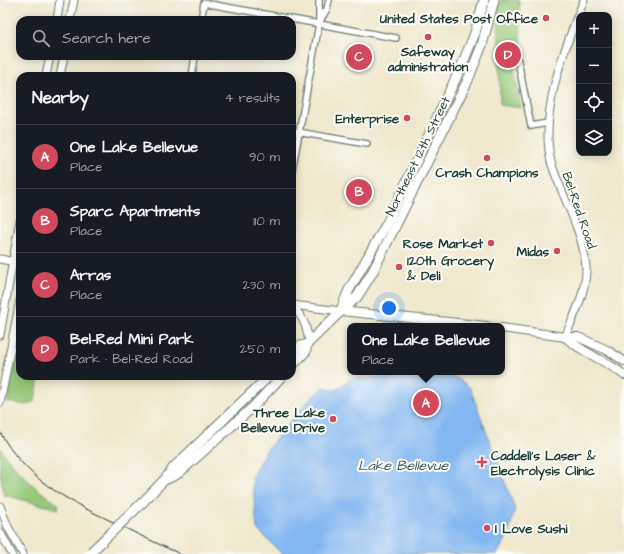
<!DOCTYPE html>
<meta charset="utf-8">
<style>
body{margin:0;font-family:"Architects Daughter",sans-serif;background:#242831;color:#f1f3f6}
.controls{position:absolute;right:12px;top:12px;display:grid;overflow:hidden;border-radius:8px;box-shadow:0 2px 10px #0003}
.controls button{width:36px;height:36px;display:grid;place-items:center;padding:0;border:0;border-bottom:1px solid #363941;background:#171b24;color:#f1f3f6;font:20px sans-serif}
.you{position:absolute;left:389px;top:308px;width:14px;height:14px;margin:-10px;border:3px solid #fff;border-radius:50%;background:#1a73e8;box-shadow:0 0 0 6px #1a73e833}
.badge{display:grid;place-items:center;width:26px;height:26px;border-radius:50%;background:#d1495b;color:#fff;font-size:13px;font-weight:700}
.pin{position:absolute;translate:-50% -50%;border:2px solid #fff;box-shadow:0 1px 4px #0006}
.popup{position:absolute;left:347px;top:323px;width:158px;height:52px;box-sizing:border-box;display:grid;place-content:center;border-radius:8px;background:#171b24;filter:drop-shadow(0 1px 3px #0005);font-size:13px;white-space:nowrap;color:#9ea1a6}
.popup b{font-size:15px;color:#f1f3f6}
.popup::after{content:'';position:absolute;left:50%;top:100%;margin-left:-8px;border:8px solid transparent;border-top-color:#171b24}
.list{margin:0;padding:0;list-style:none}
h2{display:flex;justify-content:space-between;align-items:center;height:52px;margin:0;padding:0 16px;font-size:17px}
h2 small{font-size:13px;font-weight:400;color:#9ea1a6}
.list li{display:grid;grid-template-columns:26px 1fr auto;gap:12px;align-items:center;box-sizing:border-box;height:64px;padding:0 16px;border-top:1px solid #363941}
.list b{display:block;font-size:15px;white-space:nowrap}
.list p{margin:0;font-size:13px;white-space:nowrap;color:#9ea1a6}
.list em{font-size:13px;font-style:normal;color:#9ea1a6}
.icon{flex:none;width:22px;height:22px;fill:none;stroke:currentColor;stroke-width:2;stroke-linecap:round;stroke-linejoin:round}
.map{position:relative;flex:none;width:624px;height:554px;overflow:hidden}
.search{position:absolute;background:#171b24;box-shadow:0 2px 10px #0003;left:16px;top:16px;width:280px;height:44px;display:flex;align-items:center;gap:10px;box-sizing:border-box;padding:0 14px;border-radius:12px;color:#9ea1a6;font-size:15px}
.panel{position:absolute;background:#171b24;box-shadow:0 2px 10px #0003;left:16px;top:72px;width:280px;height:308px;border-radius:12px}
.map>svg:first-child{display:block}
.green{fill:#95c778;stroke:#5a8256}
.water{fill:#82b7f1;stroke:#507a92}
.lines{fill:none;stroke-linecap:round;stroke-linejoin:round}
.minor-casing{stroke:#68796a;stroke-width:8}
.tertiary-casing{stroke:#68796a;stroke-width:9}
.secondary-casing{stroke:#68796a;stroke-width:10}
.primary-casing{stroke:#68796a;stroke-width:11}
.minor{stroke:#fff;stroke-width:5.5}
.tertiary{stroke:#fff;stroke-width:7}
.secondary{stroke:#fff;stroke-width:8}
.primary{stroke:#fff;stroke-width:9}
.tram{stroke:#1f3d34;stroke-width:1}
.primary-bridge-casing{stroke:#68796a;stroke-width:11;stroke-linecap:butt}
.primary-bridge{stroke:#fff;stroke-width:9}
.poi-dot{fill:#d1495b;stroke:#fdfcf7;stroke-width:1.5}
.labels{text-anchor:middle;stroke-width:4;stroke-linejoin:round;paint-order:stroke}
.poi-label{font-size:13px;font-weight:bold;fill:#1f3d34;stroke:#fdfcf7;text-anchor:end}
.street-label{font-size:13px;fill:#1f3d34;stroke:#fdfcf7}
.water-label{font-size:14px;font-style:italic;fill:#385c63;stroke:#fdfcf7}
</style>
<div class="map">
<svg width="624" height="554" viewBox="0 0 624 554">
<rect width="100%" height="100%" fill="#fdfcf7"/>
<filter id="ink" filterUnits="userSpaceOnUse"><feTurbulence type="fractalNoise" baseFrequency=".025" numOctaves="2"/><feDisplacementMap in="SourceGraphic" scale="8" xChannelSelector="R" yChannelSelector="G"/><feConvolveMatrix kernelMatrix="1 2 1 2 8 2 1 2 1" color-interpolation-filters="sRGB"/></filter>
<filter id="wash" filterUnits="userSpaceOnUse"><feTurbulence type="fractalNoise" baseFrequency=".012" numOctaves="4" result="noise"/><feDisplacementMap in="SourceGraphic" scale="16" xChannelSelector="R" yChannelSelector="G"/><feGaussianBlur stdDeviation="0.9" result="paint"/><feColorMatrix in="noise" values="0 0 0 0 0 0 0 0 0 0 0 0 0 0 0 0 0 1.4 0 .05"/><feComposite in="paint" operator="in"/></filter>
<g filter="url(#wash)">
<rect width="100%" height="100%" fill="#efe8cd"/>
<g class="green">
<path d="M501,0H519L521,46L513,65L521,108L500,105L498,12Z"/>
<path d="M20,344V376H39L35,401L26,405L7,402Z"/>
<path d="M0,448C16,471 35,489 59,505L58,509L4,495L0,472Z"/>
</g>
<path class="water" d="M435,372C449,374 460,378 470,388L515,509L508,535L497,554H282L257,529L252,476L265,452L309,400L324,387L336,390L350,379Z"/>
</g>
<g filter="url(#ink)">
<g class="lines">
<defs>
<g id="minor">
<path d="M201,20L204,3L396,38"/>
<path d="M319,23L327,9L329,0"/>
<path d="M518,61L531,126L548,123"/>
<path d="M192,76L195,56"/>
<path d="M292,131L367,144"/>
<path d="M292,171L319,24V0"/>
</g>
<g id="tertiary">
<path d="M57,20L60,0"/>
<path d="M70,20L74,0"/>
<path d="M46,76L50,56"/>
<path d="M60,76L64,56"/>
<path d="M0,259L20,263"/>
<path d="M292,305L341,311"/>
<path d="M292,305C304,319 306,324 309,342"/>
<path d="M0,335L20,220"/>
<path d="M565,337C574,316 587,290 586,267C583,230 562,197 551,162C539,111 565,47 584,0"/>
<path d="M0,403L20,300"/>
<path d="M0,506L8,527L23,554"/>
<path d="M0,532L12,554"/>
</g>
<g id="secondary">
<path d="M341,311L487,326"/>
<path d="M502,328L565,337H578L607,350L624,361"/>
<path d="M565,337C582,353 606,360 624,375"/>
</g>
<g id="primary">
<path d="M341,310L348,292L387,223L462,65L475,33L484,0"/>
<path d="M292,354L300,346L306,345L341,311L357,297L372,273L468,80L482,45L494,0"/>
<path d="M292,366L306,351V345"/>
<path d="M167,479L179,473L253,407L282,376"/>
<path d="M143,502L165,479L174,467L269,376"/>
</g>
</defs>
<use href="#minor" class="minor-casing"/>
<use href="#tertiary" class="tertiary-casing"/>
<use href="#secondary" class="secondary-casing"/>
<use href="#primary" class="primary-casing"/>
<use href="#minor" class="minor"/>
<use href="#tertiary" class="tertiary"/>
<use href="#secondary" class="secondary"/>
<use href="#primary" class="primary"/>
<path class="tram" d="M0,432C24,477 64,499 109,520C133,532 156,543 180,554"/>
<defs>
<path id="primary-bridge" d="M89,554L143,502"/>
</defs>
<use href="#primary-bridge" class="primary-bridge-casing"/>
<use href="#primary-bridge" class="primary-bridge"/>
</g>
</g>
<g class="poi-dot">
<circle cx="546" cy="18" r="4"/>
<circle cx="428" cy="37" r="4"/>
<circle cx="407" cy="118" r="4"/>
<circle cx="487" cy="158" r="4"/>
<circle cx="491" cy="243" r="4"/>
<circle cx="557" cy="251" r="4"/>
<circle cx="399" cy="267" r="4"/>
<circle cx="333" cy="419" r="4"/>
<path d="M480 456h4v4h4v4h-4v4h-4v-4h-4v-4h4z"/>
<circle cx="487" cy="528" r="4"/>
</g>
<g class="labels">
<g class="poi-label">
<text x="538" y="23">United States Post Office</text>
<text x="428" y="56" text-anchor="middle">Safeway<tspan x="428" dy="15">administration</tspan></text>
<text x="399" y="123">Enterprise</text>
<text x="487" y="177" text-anchor="middle">Crash Champions</text>
<text x="483" y="248">Rose Market</text>
<text x="549" y="256">Midas</text>
<text x="407" y="265" text-anchor="start">120th Grocery<tspan x="407" dy="15">&amp; Deli</tspan></text>
<text x="325" y="417">Three Lake<tspan x="325" dy="15">Bellevue Drive</tspan></text>
<text x="491" y="460" text-anchor="start">Caddell’s Laser &amp;<tspan x="491" dy="15">Electrolysis Clinic</tspan></text>
<text x="495" y="533" text-anchor="start">I Love Sushi</text>
</g>
<g class="street-label">
<text transform="translate(417 156) rotate(-64)" y="5">Northeast 12th Street</text>
<text transform="translate(580 210) rotate(71)" y="5">Bel-Red Road</text>
</g>
<g class="water-label">
<text x="403" y="470">Lake Bellevue</text>
</g>
</g>
</svg>
<div class="controls">
<button>+</button>
<button>−</button>
<button><svg class="icon" aria-label="locate" viewBox="0 0 24 24"><circle cx="12" cy="12" r="6"/><path d="M12 2v4M12 18v4M2 12h4M18 12h4"/></svg></button>
<button><svg class="icon" aria-label="layers" viewBox="0 0 24 24"><path d="M12 4l9 5-9 5-9-5zM3 14l9 5 9-5"/></svg></button>
</div>
<div class="you"></div>
<div class="pin badge" style="left:426px;top:403px">A</div>
<div class="popup"><b>One Lake Bellevue</b>Place</div>
<div class="pin badge" style="left:359px;top:192px">B</div>
<div class="pin badge" style="left:359px;top:57px">C</div>
<div class="pin badge" style="left:508px;top:55px">D</div>
<div class="search"><svg class="icon" aria-label="search" viewBox="0 0 24 24"><circle cx="10" cy="10" r="6"/><path d="M15 15l6 6"/></svg>Search here</div>
<section class="panel">
<h2>Nearby<small>4 results</small></h2>
<ul class="list">
<li><span class="badge">A</span><div><b>One Lake Bellevue</b><p>Place</p></div><em>90 m</em></li>
<li><span class="badge">B</span><div><b>Sparc Apartments</b><p>Place</p></div><em>110 m</em></li>
<li><span class="badge">C</span><div><b>Arras</b><p>Place</p></div><em>230 m</em></li>
<li><span class="badge">D</span><div><b>Bel-Red Mini Park</b><p>Park · Bel-Red Road</p></div><em>250 m</em></li>
</ul>
</section>
</div>
